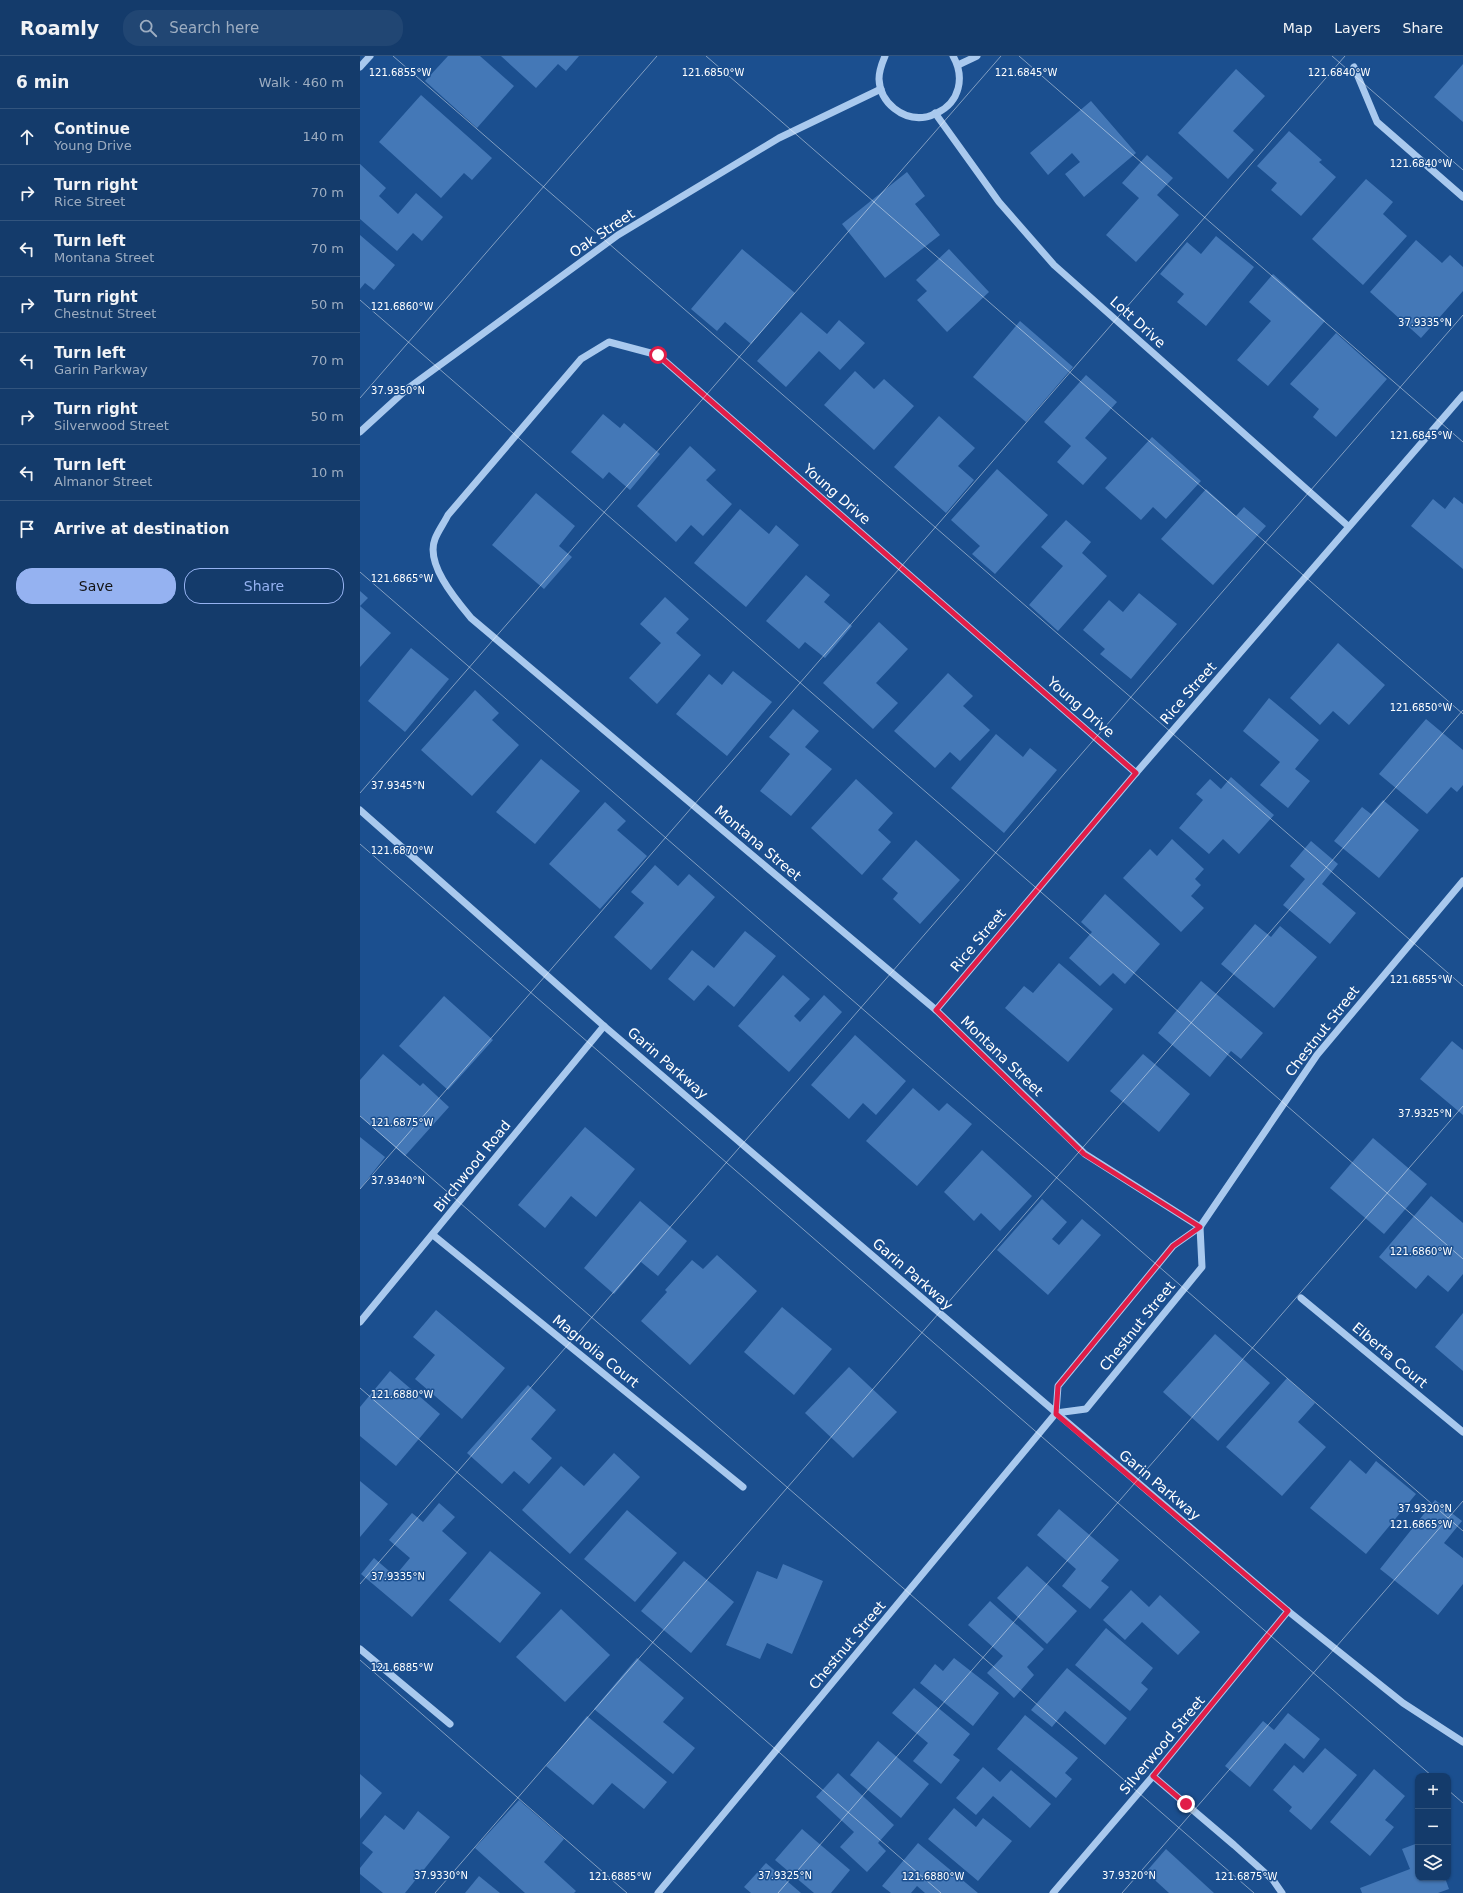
<!DOCTYPE html>
<meta charset="utf-8">
<style>
body{margin:0;font-family:"DejaVu Sans",sans-serif;background:#214673;color:#f1f3f6}
.controls{position:absolute;right:12px;bottom:12px;display:grid;overflow:hidden;border-radius:8px;box-shadow:0 1px 3px #0004}
.controls button{width:36px;height:36px;display:grid;place-items:center;padding:0;border:0;border-bottom:1px solid #33557e;background:#143b6b;color:#f1f3f6;font:20px sans-serif}
.stop{position:absolute;width:12px;height:12px;margin:-9px;border:3px solid #e11d48;border-radius:50%;background:#fff}
.stop.end{background:#e11d48;border-color:#fff;box-shadow:0 1px 4px #0008}
.list{margin:0;padding:0;list-style:none}
h2{display:flex;justify-content:space-between;align-items:center;height:52px;margin:0;padding:0 16px;font-size:17px}
h2 small{font-size:13px;font-weight:400;color:#9dadc1}
.list li{display:grid;grid-template-columns:26px 1fr auto;gap:12px;align-items:center;box-sizing:border-box;height:56px;padding:0 16px;border-top:1px solid #33557e}
.list b{display:block;font-size:15px;white-space:nowrap}
.list p{margin:0;font-size:13px;white-space:nowrap;color:#9dadc1}
.list em{font-size:13px;font-style:normal;color:#9dadc1}
.actions{display:flex;gap:8px;padding:12px 16px}
.actions a{flex:1;padding:9px 0;border:1px solid #95b2f1;border-radius:16px;text-align:center;font-size:14px;color:#95b2f1}
.actions .main{background:#95b2f1;color:#111}
.icon{flex:none;width:22px;height:22px;fill:none;stroke:currentColor;stroke-width:2;stroke-linecap:round;stroke-linejoin:round}
.map{position:relative;flex:none;width:1103px;height:1837px;overflow:hidden}
header{display:flex;align-items:center;gap:24px;box-sizing:border-box;height:56px;padding:0 20px;background:#143b6b;border-bottom:1px solid #33557e}
header strong{font-size:19px}
nav{display:flex;gap:22px;margin-inline-start:auto;font-size:14px}
.search{width:280px;height:36px;background:#214673;display:flex;align-items:center;gap:10px;box-sizing:border-box;padding:0 14px;border-radius:16px;color:#9dadc1;font-size:15px}
main{display:flex}
aside{flex:1;background:#143b6b}
.map>svg:first-child{display:block}
.building{fill:#4478b7}
.lines{fill:none;stroke-linecap:round;stroke-linejoin:round}
.minor{stroke:#a9c9ee;stroke-width:7}
.route{stroke:#e11d48;stroke-width:5}
.ticks{fill:none;stroke:#fff;stroke-width:1;stroke-opacity:0.45}
.labels{text-anchor:middle;stroke-width:3;stroke-linejoin:round;paint-order:stroke}
.street-label{font-size:14px;fill:#fff;stroke:#1b4f8f}
.ticks-label{font-size:10px;text-anchor:middle;fill:#fff;stroke:#1b4f8f;stroke-width:3;stroke-linejoin:round;paint-order:stroke}
</style>
<header>
<strong>Roamly</strong>
<div class="search"><svg class="icon" aria-label="search" viewBox="0 0 24 24"><circle cx="10" cy="10" r="6"/><path d="M15 15l6 6"/></svg>Search here</div>
<nav><a>Map</a><a>Layers</a><a>Share</a></nav>
</header>
<main>
<aside>
<h2>6 min<small>Walk · 460 m</small></h2>
<ul class="list">
<li><svg class="icon" aria-label="ahead" viewBox="0 0 24 24"><path d="M12 20V5M6 11l6-6 6 6"/></svg><div><b>Continue</b><p>Young Drive</p></div><em>140 m</em></li>
<li><svg class="icon" aria-label="right" viewBox="0 0 24 24"><path d="M7 20v-9h11M14 6l5 5-5 5"/></svg><div><b>Turn right</b><p>Rice Street</p></div><em>70 m</em></li>
<li><svg class="icon" aria-label="left" viewBox="0 0 24 24"><path d="M17 20v-9H6M10 6l-5 5 5 5"/></svg><div><b>Turn left</b><p>Montana Street</p></div><em>70 m</em></li>
<li><svg class="icon" aria-label="right" viewBox="0 0 24 24"><path d="M7 20v-9h11M14 6l5 5-5 5"/></svg><div><b>Turn right</b><p>Chestnut Street</p></div><em>50 m</em></li>
<li><svg class="icon" aria-label="left" viewBox="0 0 24 24"><path d="M17 20v-9H6M10 6l-5 5 5 5"/></svg><div><b>Turn left</b><p>Garin Parkway</p></div><em>70 m</em></li>
<li><svg class="icon" aria-label="right" viewBox="0 0 24 24"><path d="M7 20v-9h11M14 6l5 5-5 5"/></svg><div><b>Turn right</b><p>Silverwood Street</p></div><em>50 m</em></li>
<li><svg class="icon" aria-label="left" viewBox="0 0 24 24"><path d="M17 20v-9H6M10 6l-5 5 5 5"/></svg><div><b>Turn left</b><p>Almanor Street</p></div><em>10 m</em></li>
<li><svg class="icon" aria-label="arrive" viewBox="0 0 24 24"><path d="M6 21V4h12l-3 4 3 4H6"/></svg><div><b>Arrive at destination</b></div></li>
</ul>
<div class="actions"><a class="main">Save</a><a>Share</a></div>
</aside>
<div class="map">
<svg width="1103" height="1837" viewBox="0 0 1103 1837">
<rect width="100%" height="100%" fill="#1b4f8f"/>
<g class="building">
<path d="M88,0H120L154,30L117,72L65,25Z"/>
<path d="M141,0H219L206,15L198,8L176,32Z"/>
<path d="M1103,8V66L1074,41Z"/>
<path d="M876,13L905,40L873,75L894,94L868,123L818,77Z"/>
<path d="M61,39L132,102L112,124L104,117L81,142L19,86Z"/>
<path d="M731,45L776,97L724,141L705,118L720,106L712,97L688,119L670,97Z"/>
<path d="M929,75L962,104L959,106L976,121L941,160L911,134L917,127L897,110Z"/>
<path d="M787,99L813,122L797,139L819,159L776,206L746,179L779,142L762,127Z"/>
<path d="M0,108L26,132L19,140L38,158L56,137L83,161L62,185L53,177L37,195L0,163Z"/>
<path d="M547,116L565,140L555,148L580,179L525,222L482,168Z"/>
<path d="M1006,123L1033,146L1023,158L1047,180L1003,229L952,183Z"/>
<path d="M0,179L35,209L14,234L5,227L0,233Z"/>
<path d="M856,180L894,211L846,270L817,246L824,238L800,218L827,186L841,198Z"/>
<path d="M1056,184L1082,207L1090,199L1103,211V235L1061,282L1010,236Z"/>
<path d="M382,193L435,237L391,288L365,266L357,275L331,253Z"/>
<path d="M589,193L629,236L587,276L557,244L567,235L556,224Z"/>
<path d="M913,218L965,265L908,330L877,304L911,265L889,246Z"/>
<path d="M441,256L467,278L479,264L505,287L480,314L459,295L426,331L397,305Z"/>
<path d="M660,265L713,311L666,366L613,321Z"/>
<path d="M976,277L1027,323L976,381L953,361L959,353L930,328Z"/>
<path d="M495,315L514,333L524,323L554,350L514,394L464,349Z"/>
<path d="M726,319L757,346L725,382L747,402L723,429L697,406L711,390L684,366Z"/>
<path d="M243,358L260,372L264,367L300,398L270,434L249,416L243,423L211,396Z"/>
<path d="M579,360L615,392L598,410L614,424L586,457L534,411Z"/>
<path d="M792,381L841,425L806,463L793,451L781,464L745,432Z"/>
<path d="M330,390L356,414L346,424L372,448L343,480L331,469L316,486L277,450Z"/>
<path d="M637,413L688,459L635,518L612,498L620,490L591,464Z"/>
<path d="M846,433L876,460L884,451L906,470L853,529L801,483Z"/>
<path d="M176,437L215,470L199,490L212,501L184,533L132,489Z"/>
<path d="M1094,441L1103,448V513L1051,470L1073,443L1085,453Z"/>
<path d="M380,453L409,478L416,469L439,489L386,551L334,507Z"/>
<path d="M706,464L731,486L722,497L747,520L698,575L669,549L703,510L681,491Z"/>
<path d="M446,519L470,539L464,546L492,570L465,602L445,586L439,593L406,565Z"/>
<path d="M0,535L8,542L0,550L31,577L0,611Z"/>
<path d="M779,537L817,568L771,623L740,598L745,593L723,574L749,544L763,556Z"/>
<path d="M305,541L329,563L316,577L341,599L297,648L269,622L301,587L280,568Z"/>
<path d="M519,566L548,593L516,627L538,647L513,673L463,627Z"/>
<path d="M978,587L1025,629L989,669L973,655L960,669L930,642Z"/>
<path d="M51,592L89,623L45,676L8,645Z"/>
<path d="M373,615L412,646L367,700L316,658L349,618L362,629Z"/>
<path d="M588,617L613,640L603,650L630,674L600,705L590,696L575,712L534,675Z"/>
<path d="M115,634L139,657L132,664L159,689L112,740L61,694Z"/>
<path d="M909,642L959,684L935,713L950,725L928,752L900,729L920,706L883,675Z"/>
<path d="M433,653L459,675L445,691L472,713L431,760L400,735L430,698L409,681Z"/>
<path d="M1066,663L1103,694V729L1097,736L1091,731L1067,758L1019,718Z"/>
<path d="M636,678L663,701L670,692L697,714L644,777L591,732Z"/>
<path d="M181,703L220,735L175,788L136,756Z"/>
<path d="M871,721L914,759L879,798L863,783L849,798L819,772L843,744L836,738L850,723L861,733Z"/>
<path d="M496,723L533,757L518,774L531,786L502,819L451,772Z"/>
<path d="M1023,744L1059,774L1019,822L974,785L1002,751L1011,758Z"/>
<path d="M245,746L266,765L257,774L287,800L240,853L189,808Z"/>
<path d="M812,783L844,813L835,823L841,829L831,840L844,852L821,876L763,822L790,793L797,800Z"/>
<path d="M556,784L600,824L560,868L533,843L538,837L522,823Z"/>
<path d="M951,785L978,808L962,828L996,857L970,888L923,849L945,823L930,810Z"/>
<path d="M295,809L318,830L329,818L355,841L291,914L254,881L284,847L271,836Z"/>
<path d="M745,838L800,888L765,928L753,917L740,930L709,902L732,876L721,866Z"/>
<path d="M895,868L911,881L920,870L957,901L914,952L861,908Z"/>
<path d="M385,875L416,900L374,951L348,929L334,945L308,923L332,894L354,912Z"/>
<path d="M699,907L753,953L708,1006L645,952L664,930L673,937Z"/>
<path d="M423,919L450,943L434,960L440,966L464,939L482,956L429,1016L378,970Z"/>
<path d="M841,925L903,977L881,1003L871,995L850,1021L798,977Z"/>
<path d="M84,940L133,984L88,1034L39,990Z"/>
<path d="M495,979L546,1025L516,1059L503,1047L489,1063L451,1029Z"/>
<path d="M1092,985L1103,994V1059L1060,1023Z"/>
<path d="M23,998L60,1030L63,1027L89,1051L45,1100L0,1060V1024Z"/>
<path d="M783,998L830,1038L799,1076L750,1035Z"/>
<path d="M553,1032L579,1055L587,1047L612,1068L557,1130L506,1085Z"/>
<path d="M225,1071L275,1113L236,1161L211,1140L185,1172L158,1149Z"/>
<path d="M0,1081L25,1101L0,1133Z"/>
<path d="M1013,1082L1067,1128L1024,1178L970,1132Z"/>
<path d="M622,1094L672,1140L640,1175L621,1157L614,1165L584,1136Z"/>
<path d="M1071,1140L1103,1167V1218L1088,1236L1068,1219L1056,1233L1019,1201Z"/>
<path d="M682,1143L707,1166L692,1183L699,1189L722,1163L741,1179L688,1239L637,1194Z"/>
<path d="M280,1145L327,1185L298,1220L281,1206L254,1238L224,1212Z"/>
<path d="M357,1199L397,1235L330,1309L281,1265L307,1236L305,1234L332,1204L343,1213Z"/>
<path d="M422,1251L472,1293L434,1339L384,1296Z"/>
<path d="M76,1254L145,1312L102,1363L55,1323L75,1299L53,1281Z"/>
<path d="M1103,1257V1315L1075,1291Z"/>
<path d="M855,1278L910,1327L858,1385L803,1336Z"/>
<path d="M489,1311L537,1356L493,1402L445,1357Z"/>
<path d="M30,1315L80,1358L36,1410L0,1380V1351Z"/>
<path d="M927,1322L955,1347L938,1366L966,1391L922,1440L866,1391Z"/>
<path d="M168,1329L196,1354L171,1383L192,1402L169,1428L154,1415L142,1428L107,1397Z"/>
<path d="M254,1397L280,1421L210,1498L162,1454L201,1410L224,1430Z"/>
<path d="M990,1404L1006,1418L1016,1405L1056,1438L1006,1498L950,1452Z"/>
<path d="M0,1425L28,1448L0,1481Z"/>
<path d="M1075,1444L1102,1465L1084,1487L1103,1502V1528L1078,1559L1020,1513Z"/>
<path d="M79,1447L95,1461L82,1475L107,1497L52,1561L1,1518L14,1502L35,1520L50,1502L29,1484L52,1457L63,1466Z"/>
<path d="M699,1453L759,1504L741,1525L749,1531L730,1553L702,1530L716,1513L677,1479Z"/>
<path d="M267,1454L317,1497L275,1546L224,1503Z"/>
<path d="M130,1495L181,1537L140,1587L89,1544Z"/>
<path d="M324,1505L374,1546L331,1597L281,1555Z"/>
<path d="M423,1508L463,1525L432,1598L407,1587L400,1603L366,1589L397,1515L417,1523Z"/>
<path d="M667,1510L717,1555L687,1588L637,1542Z"/>
<path d="M771,1534L789,1551L800,1539L840,1576L818,1599L782,1566L765,1584L743,1564Z"/>
<path d="M630,1545L684,1593L667,1611L674,1619L654,1642L627,1617L643,1600L608,1569Z"/>
<path d="M201,1553L250,1599L205,1646L156,1601Z"/>
<path d="M746,1572L793,1612L781,1627L788,1633L770,1655L715,1609Z"/>
<path d="M277,1602L324,1642L303,1666L335,1692L313,1718L234,1653Z"/>
<path d="M594,1602L639,1637L613,1670L560,1627L575,1608L583,1615Z"/>
<path d="M707,1612L767,1662L745,1689L705,1655L692,1671L671,1654Z"/>
<path d="M554,1632L610,1678L593,1699L600,1704L581,1728L553,1705L568,1687L532,1657Z"/>
<path d="M928,1657L960,1683L944,1703L925,1687L890,1731L865,1710L903,1665L914,1674Z"/>
<path d="M665,1659L718,1702L705,1717L712,1723L696,1742L637,1693Z"/>
<path d="M227,1660L307,1726L284,1753L252,1727L233,1749L186,1710Z"/>
<path d="M518,1685L569,1728L541,1762L490,1719Z"/>
<path d="M965,1692L997,1719L951,1774L929,1755L932,1751L913,1734L934,1709L943,1717Z"/>
<path d="M623,1711L640,1726L651,1714L691,1748L670,1772L633,1740L616,1759L596,1742Z"/>
<path d="M1014,1713L1045,1740L1025,1764L1034,1771L1010,1800L970,1766Z"/>
<path d="M478,1717L534,1769L518,1787L526,1795L507,1816L480,1791L494,1776L456,1741Z"/>
<path d="M0,1718L22,1737L0,1763Z"/>
<path d="M159,1744L204,1783L184,1806L216,1835L214,1837H165L115,1792Z"/>
<path d="M594,1752L616,1771L623,1762L652,1785L618,1825L568,1783Z"/>
<path d="M58,1755L90,1781L45,1837H23L0,1818V1812L13,1796L2,1787L25,1759L44,1774Z"/>
<path d="M442,1773L490,1814L471,1837H454L415,1804Z"/>
<path d="M558,1787L618,1837H565L557,1830L551,1837H531L522,1830Z"/>
<path d="M1058,1787V1822H1085L1089,1833L1078,1837H1002L1000,1832L1050,1813L1042,1793Z"/>
<path d="M806,1793L854,1837H809L786,1816Z"/>
<path d="M406,1807L441,1837H391L384,1831Z"/>
<path d="M119,1820L140,1837H105Z"/>
</g>
<g class="lines">
<g class="minor">
<path d="M525,0C522,7 519,15 519,23C520,47 543,65 566,61C569,61 574,58 577,57C600,46 605,21 593,0"/>
<path d="M598,9L617,0"/>
<path d="M0,11L10,0"/>
<path d="M994,11L1017,66L1103,141"/>
<path d="M575,57L639,146L694,209L988,470"/>
<path d="M0,376L47,333L258,179L419,82L521,33"/>
<path d="M776,717L298,299L249,286L221,303L88,459C84,467 78,475 75,483C65,508 96,544 111,562L576,954L725,1098L840,1171"/>
<path d="M0,754L244,970L928,1555L1043,1647L1103,1686"/>
<path d="M576,954L776,717L1103,339"/>
<path d="M73,1179L383,1431"/>
<path d="M941,1242L1103,1376"/>
<path d="M0,1266L244,970"/>
<path d="M696,1357L726,1353L842,1211L840,1171"/>
<path d="M0,1593L90,1668"/>
<path d="M793,1720L874,1789L913,1824L922,1837"/>
<path d="M298,1837L696,1357L698,1330L813,1190L840,1171L957,999L1103,825"/>
<path d="M693,1837L793,1720L928,1555"/>
</g>
</g>
<g class="lines">
<path class="route" d="M298,299L776,717L576,954L724,1098L840,1171L813,1190L698,1330L696,1358L928,1555L793,1720L826,1748"/>
</g>
<path class="ticks" d="M33,0L1103,930M346,0L1103,658M659,0L1103,386M972,0L1103,114M0,244L1103,1203M0,342L297,0M0,516L1103,1475M0,737L641,0M0,788L1072,1720M0,1060L894,1837M0,1133L985,0M0,1332L581,1837M0,1528L1103,259M0,1604L267,1837M1088,1734L1103,1747M75,1837L1103,654M418,1837L1103,1050M762,1837L1103,1445"/>
<g class="labels">
<g class="street-label">
<text transform="translate(242 177) rotate(-34)" y="5">Oak Street</text>
<text transform="translate(778 266) rotate(42)" y="5">Lott Drive</text>
<text transform="translate(477 438) rotate(41)" y="5">Young Drive</text>
<text transform="translate(828 637) rotate(-49)" y="5">Rice Street</text>
<text transform="translate(721 651) rotate(41)" y="5">Young Drive</text>
<text transform="translate(398 787) rotate(40)" y="5">Montana Street</text>
<text transform="translate(618 884) rotate(-50)" y="5">Rice Street</text>
<text transform="translate(962 975) rotate(-52)" y="5">Chestnut Street</text>
<text transform="translate(642 1000) rotate(44)" y="5">Montana Street</text>
<text transform="translate(308 1007) rotate(41)" y="5">Garin Parkway</text>
<text transform="translate(112 1110) rotate(-51)" y="5">Birchwood Road</text>
<text transform="translate(553 1218) rotate(41)" y="5">Garin Parkway</text>
<text transform="translate(777 1270) rotate(-51)" y="5">Chestnut Street</text>
<text transform="translate(236 1295) rotate(39)" y="5">Magnolia Court</text>
<text transform="translate(1030 1299) rotate(40)" y="5">Elberta Court</text>
<text transform="translate(800 1429) rotate(40)" y="5">Garin Parkway</text>
<text transform="translate(487 1589) rotate(-50)" y="5">Chestnut Street</text>
<text transform="translate(802 1689) rotate(-50)" y="5">Silverwood Street</text>
</g>
</g>
<g class="ticks-label">
<text x="40" y="20">121.6855°W</text>
<text x="353" y="20">121.6850°W</text>
<text x="666" y="20">121.6845°W</text>
<text x="979" y="20">121.6840°W</text>
<text x="1061" y="111">121.6840°W</text>
<text x="42" y="254">121.6860°W</text>
<text x="1065" y="270">37.9335°N</text>
<text x="38" y="338">37.9350°N</text>
<text x="1061" y="383">121.6845°W</text>
<text x="42" y="526">121.6865°W</text>
<text x="1061" y="655">121.6850°W</text>
<text x="38" y="733">37.9345°N</text>
<text x="42" y="798">121.6870°W</text>
<text x="1061" y="927">121.6855°W</text>
<text x="1065" y="1061">37.9325°N</text>
<text x="42" y="1070">121.6875°W</text>
<text x="38" y="1128">37.9340°N</text>
<text x="1061" y="1199">121.6860°W</text>
<text x="42" y="1342">121.6880°W</text>
<text x="1065" y="1456">37.9320°N</text>
<text x="1061" y="1472">121.6865°W</text>
<text x="38" y="1524">37.9335°N</text>
<text x="42" y="1615">121.6885°W</text>
<text x="81" y="1823">37.9330°N</text>
<text x="425" y="1823">37.9325°N</text>
<text x="769" y="1823">37.9320°N</text>
<text x="260" y="1824">121.6885°W</text>
<text x="573" y="1824">121.6880°W</text>
<text x="886" y="1824">121.6875°W</text>
</g>
</svg>
<div class="controls">
<button>+</button>
<button>−</button>
<button><svg class="icon" aria-label="layers" viewBox="0 0 24 24"><path d="M12 4l9 5-9 5-9-5zM3 14l9 5 9-5"/></svg></button>
</div>
<div class="stop" style="left:298px;top:299px"></div>
<div class="stop end" style="left:826px;top:1748px"></div>
</div>
</main>
